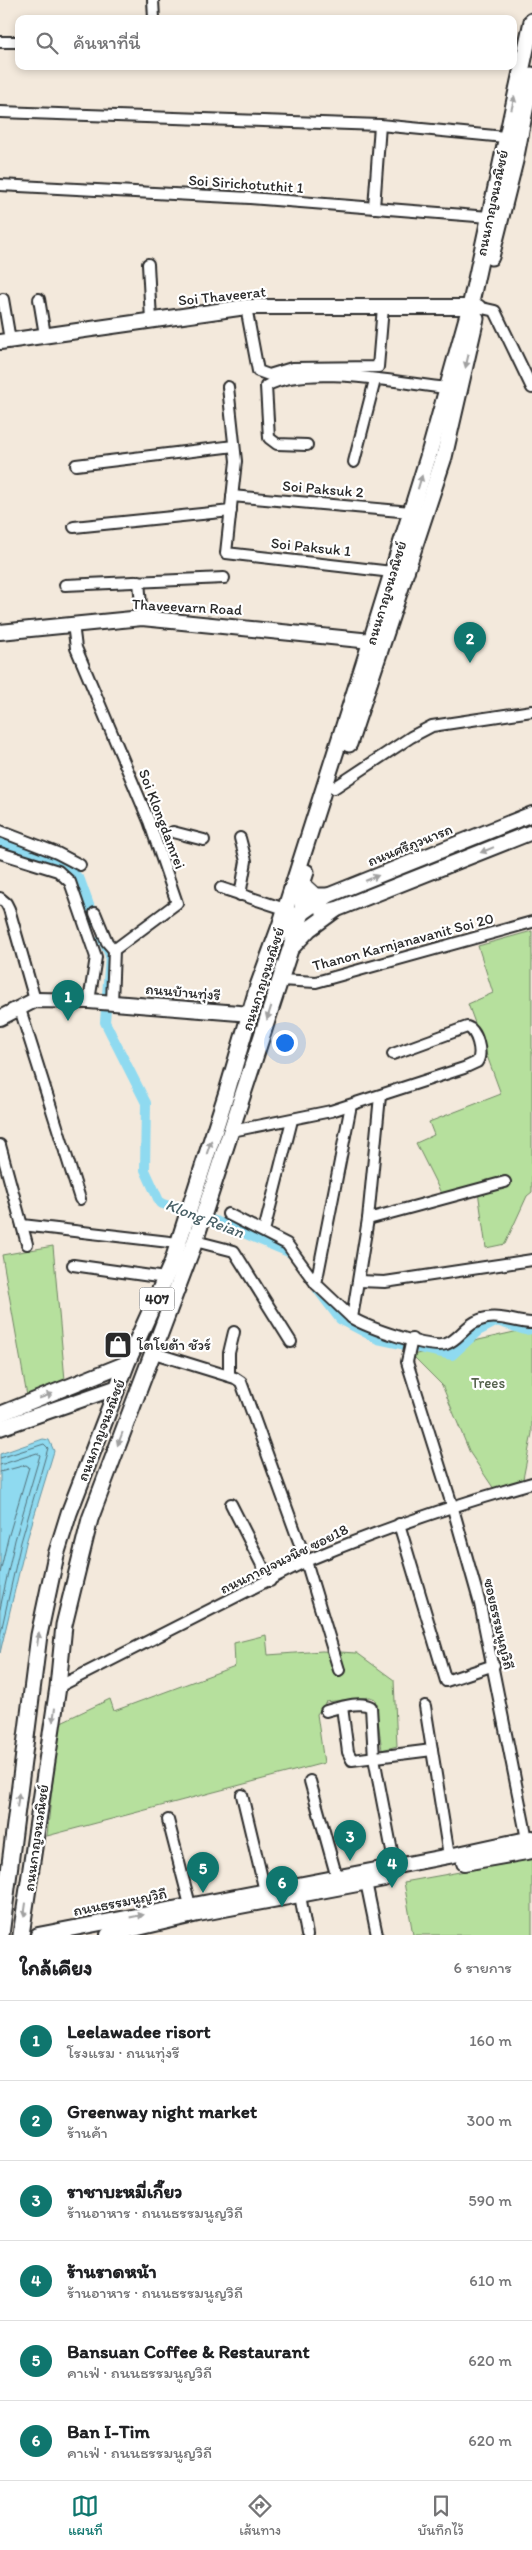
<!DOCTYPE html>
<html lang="th">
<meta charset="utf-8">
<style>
body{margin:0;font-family:Itim,"Playpen Sans Thai",sans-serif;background:#f6f6f6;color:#202124}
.you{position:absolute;left:284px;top:1042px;width:18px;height:18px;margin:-12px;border:4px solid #fff;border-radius:50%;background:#1a73e8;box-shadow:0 0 0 8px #1a73e833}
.badge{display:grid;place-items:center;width:32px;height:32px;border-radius:50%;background:#0f766e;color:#fff;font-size:16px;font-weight:700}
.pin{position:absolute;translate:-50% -41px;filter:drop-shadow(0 1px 2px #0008)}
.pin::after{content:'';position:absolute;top:26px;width:18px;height:15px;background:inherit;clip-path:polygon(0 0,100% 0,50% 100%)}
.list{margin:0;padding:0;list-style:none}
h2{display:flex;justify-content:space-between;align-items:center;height:65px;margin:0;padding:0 20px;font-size:21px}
h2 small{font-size:16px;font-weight:400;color:#757577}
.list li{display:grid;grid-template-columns:32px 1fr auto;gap:15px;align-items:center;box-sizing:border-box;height:80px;padding:0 20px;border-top:1px solid #e0e0e0}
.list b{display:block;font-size:19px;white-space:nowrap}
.list p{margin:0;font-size:16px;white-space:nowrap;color:#757577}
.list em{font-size:16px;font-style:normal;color:#757577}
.icon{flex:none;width:28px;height:28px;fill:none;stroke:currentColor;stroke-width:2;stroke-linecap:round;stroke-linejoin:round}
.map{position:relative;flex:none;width:532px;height:1935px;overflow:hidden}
.search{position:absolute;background:#fff;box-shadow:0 2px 8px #0003;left:15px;right:15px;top:15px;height:55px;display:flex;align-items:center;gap:12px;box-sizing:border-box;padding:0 18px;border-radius:10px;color:#757577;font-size:19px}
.sheet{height:545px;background:#fff}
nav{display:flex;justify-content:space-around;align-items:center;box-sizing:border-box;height:70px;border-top:1px solid #e0e0e0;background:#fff;font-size:14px;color:#757577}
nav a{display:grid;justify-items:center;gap:2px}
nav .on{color:#0f766e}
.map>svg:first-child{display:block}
.green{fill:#b6e09d;stroke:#708664}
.water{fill:#8fdaf0;stroke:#6794a1}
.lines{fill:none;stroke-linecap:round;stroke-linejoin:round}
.shore{stroke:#53717a;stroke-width:1}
.canal{stroke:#8fdaf0;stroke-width:10}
.street-casing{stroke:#2b2b2b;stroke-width:14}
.secondary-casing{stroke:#2b2b2b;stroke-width:18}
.primary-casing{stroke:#2b2b2b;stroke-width:19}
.street{stroke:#fff;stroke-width:10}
.secondary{stroke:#fff;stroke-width:14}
.primary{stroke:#fff;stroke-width:15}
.oneway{fill:#a0a0a0}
.labels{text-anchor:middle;stroke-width:4.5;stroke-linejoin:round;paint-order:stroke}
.shield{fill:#fff;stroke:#6b6b6b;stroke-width:1}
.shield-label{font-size:14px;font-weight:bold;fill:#2b2b2b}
.street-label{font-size:15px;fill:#2b2b2b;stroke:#fff}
.poi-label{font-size:15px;fill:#2b2b2b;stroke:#fff;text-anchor:start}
.park-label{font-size:15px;fill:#55614d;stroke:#fff}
.water-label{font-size:16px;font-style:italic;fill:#496066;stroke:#fff}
</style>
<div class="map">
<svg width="532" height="1935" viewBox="0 0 532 1935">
<rect width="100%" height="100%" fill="#f3e9dc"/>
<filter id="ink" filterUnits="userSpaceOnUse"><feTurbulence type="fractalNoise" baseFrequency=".02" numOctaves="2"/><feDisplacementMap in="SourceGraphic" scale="10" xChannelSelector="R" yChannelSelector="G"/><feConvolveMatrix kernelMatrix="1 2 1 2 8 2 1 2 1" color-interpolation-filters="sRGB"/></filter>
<g filter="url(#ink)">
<g class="green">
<path d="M532,931V1192L527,1196L505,1244L486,1248L477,1184L441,1193L416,1143L434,1135L429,1122L501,1094L468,1004L493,993L478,946Z"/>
<path d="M53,1246L65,1380L27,1396L2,1255Z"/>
<path d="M532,1328V1433L523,1479L494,1489L470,1453L442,1385L412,1355Z"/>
<path d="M266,1635L268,1655L322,1651L357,1653L394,1680L397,1746L382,1750L375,1699L370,1697L326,1702L317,1714L324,1763L47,1836L59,1723L110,1699L114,1711L235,1666L234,1643Z"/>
<path d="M532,1859V1935H413L404,1882Z"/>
</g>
<path class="water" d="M43,1439L49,1440L54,1451L26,1543L0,1653V1454Z"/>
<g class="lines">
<g class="shore">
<path d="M0,1458L44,1444L48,1448L21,1542L0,1636"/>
<path d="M0,1465L37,1453L40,1455L15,1540L0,1609"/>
<path d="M0,1472L26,1465L29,1467L8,1538L0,1573"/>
</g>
<g class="canal">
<path d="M0,843L71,870L80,880L95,922"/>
<path d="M102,938L110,955L105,1022L146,1103L145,1170L160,1203L218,1222L293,1254L295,1257"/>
<path d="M318,1290L340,1319L378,1339L452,1355L478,1331L497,1321L525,1330L532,1329"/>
</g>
<defs>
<g id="street">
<path d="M153,0L154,19"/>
<path d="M0,42H19"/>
<path d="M513,57H524"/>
<path d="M0,112L380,125L505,137"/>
<path d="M0,185L250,198L489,217"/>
<path d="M374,208L380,125"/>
<path d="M148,264L151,320"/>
<path d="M3,299L10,340"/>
<path d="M39,299L45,335"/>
<path d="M246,307L258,371L269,375L292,368L378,367L383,307"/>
<path d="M478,307L495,311L532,388"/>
<path d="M228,387L236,461L226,553L392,572"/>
<path d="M307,445L277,444L269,438L266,386C307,363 399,383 447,388"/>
<path d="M354,462L375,380"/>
<path d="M76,465L234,446"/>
<path d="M232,496L411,512"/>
<path d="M74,527L231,511"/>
<path d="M139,581L142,618"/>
<path d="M65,585L224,578"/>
<path d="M73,624L76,648L149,821L177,903L114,950L112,1003"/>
<path d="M334,788L411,737L432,726L532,711"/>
<path d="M0,831L57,853L80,865"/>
<path d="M173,832L204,840"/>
<path d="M0,853L58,871L70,882L96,957L89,1001"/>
<path d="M221,888L291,911"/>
<path d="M240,895L246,861L240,838"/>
<path d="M0,898L6,903L9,909L35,1000"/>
<path d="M95,913L107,942L114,950"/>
<path d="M280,980L316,982L532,922"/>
<path d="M20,1009L80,1199"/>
<path d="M380,1096L368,1219L352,1318C367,1327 430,1350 446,1344C461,1339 465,1322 487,1318C503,1315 516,1323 532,1323"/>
<path d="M232,1131L331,1111L464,1068L477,1062C483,1053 477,1030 467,1027L393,1054"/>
<path d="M0,1145L27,1244"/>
<path d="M228,1214L287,1244L316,1284L351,1105"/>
<path d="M368,1219L505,1182"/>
<path d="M22,1225L178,1243"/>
<path d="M264,1231L292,1120"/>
<path d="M195,1241L234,1251L291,1342"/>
<path d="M73,1265L165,1278"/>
<path d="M359,1281L385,1282L532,1260"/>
<path d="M316,1284L352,1318"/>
<path d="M412,1339L407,1362L452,1505L480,1604L527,1839"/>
<path d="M154,1353L235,1378L241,1382L306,1561L339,1670"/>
<path d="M229,1376V1353L234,1332"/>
<path d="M231,1504L270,1581"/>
<path d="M399,1524L446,1681L494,1665"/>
<path d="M58,1687L306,1561C382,1529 453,1505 532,1483"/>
<path d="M425,1706L449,1856"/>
<path d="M342,1707L348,1752L352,1760L432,1750"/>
<path d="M326,1711C338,1708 360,1700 371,1707L374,1758L395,1867"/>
<path d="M310,1781L337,1878"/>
<path d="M242,1795L265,1891"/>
<path d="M168,1820L190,1905"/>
<path d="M366,1882L377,1935"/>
<path d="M300,1895L307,1935"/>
</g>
<g id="secondary">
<path d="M0,342L246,307H478"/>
<path d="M0,632L142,618L371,641"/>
<path d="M323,911L335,910L532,832"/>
<path d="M277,938L290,922L327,896L532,814"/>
<path d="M0,1018L35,1000L89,1001L251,1014"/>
<path d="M0,1414L127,1363"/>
<path d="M0,1428L118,1387"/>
<path d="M464,1863L532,1851"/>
<path d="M38,1935L449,1856L532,1838"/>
<path d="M108,1935L198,1914L384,1879"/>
</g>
<g id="primary">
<path d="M491,257L515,161L532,75"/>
<path d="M349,744L444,457L476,318"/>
<path d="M302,884L315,896H327"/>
<path d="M293,946L309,929L335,910"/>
<path d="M1,1935L39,1635L56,1555L69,1513L127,1363L172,1263L226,1095L258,986L280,926L371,641L428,457L470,307L532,21"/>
<path d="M21,1935L58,1687L64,1625L90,1519L195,1241L302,913V884L306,872"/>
</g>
</defs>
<use href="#street" class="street-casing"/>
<use href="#secondary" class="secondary-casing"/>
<use href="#primary" class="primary-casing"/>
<use href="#street" class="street"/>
<use href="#secondary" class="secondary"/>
<use href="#primary" class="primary"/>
</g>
<defs><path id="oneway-solid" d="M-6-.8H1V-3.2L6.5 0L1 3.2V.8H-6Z" transform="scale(1.25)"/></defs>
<g class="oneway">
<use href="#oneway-solid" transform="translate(513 103) rotate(-77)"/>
<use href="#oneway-solid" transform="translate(467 361) rotate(103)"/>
<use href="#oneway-solid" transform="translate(420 482) rotate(-73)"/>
<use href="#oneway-solid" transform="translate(487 850) rotate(158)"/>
<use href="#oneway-solid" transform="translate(372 878) rotate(-22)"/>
<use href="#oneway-solid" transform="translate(269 1013) rotate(108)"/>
<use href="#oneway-solid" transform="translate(209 1147) rotate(-72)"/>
<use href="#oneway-solid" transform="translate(46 1396) rotate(-21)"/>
<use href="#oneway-solid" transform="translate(120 1439) rotate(111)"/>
<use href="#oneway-solid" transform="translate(38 1639) rotate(-82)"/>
<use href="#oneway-solid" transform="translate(54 1715) rotate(98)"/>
<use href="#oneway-solid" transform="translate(18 1800) rotate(-83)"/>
<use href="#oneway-solid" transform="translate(25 1910) rotate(98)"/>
<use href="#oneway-solid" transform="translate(137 1916) rotate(-11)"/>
</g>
</g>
<defs>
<symbol id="shop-square" viewBox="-11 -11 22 22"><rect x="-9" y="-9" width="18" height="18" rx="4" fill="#2b2b2b" stroke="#fff"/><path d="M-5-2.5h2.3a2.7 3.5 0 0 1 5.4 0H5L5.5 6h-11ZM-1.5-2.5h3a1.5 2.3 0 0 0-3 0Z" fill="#fff"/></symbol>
</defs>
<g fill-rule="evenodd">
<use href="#shop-square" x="102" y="1329" width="32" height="32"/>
</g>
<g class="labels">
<rect class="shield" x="139.5" y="1287.5" width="35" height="23" rx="4"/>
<g class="shield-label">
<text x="157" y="1304">407</text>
</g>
<g class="street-label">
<text transform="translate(246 184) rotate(4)" y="5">Soi Sirichotuthit 1</text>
<text transform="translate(492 203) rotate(-78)" y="5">ถนนกาญจนวณิชย์</text>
<text transform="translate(222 296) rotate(-6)" y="5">Soi Thaveerat</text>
<text transform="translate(323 489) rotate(5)" y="5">Soi Paksuk 2</text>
<text transform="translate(311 547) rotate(6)" y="5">Soi Paksuk 1</text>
<text transform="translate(386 593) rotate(-73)" y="5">ถนนกาญจนวณิชย์</text>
<text transform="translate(187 607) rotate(3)" y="5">Thaveevarn Road</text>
<text transform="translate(162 819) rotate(69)" y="5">Soi Klongdamrei</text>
<text transform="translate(410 845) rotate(-22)" y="5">ถนนศรีภูวนารถ</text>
<text transform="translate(403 942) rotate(-15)" y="5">Thanon Karnjanavanit Soi 20</text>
<text transform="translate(263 979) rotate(-72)" y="5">ถนนกาญจนวณิชย์</text>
<text transform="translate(183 992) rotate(5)" y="5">ถนนบ้านทุ่งรี</text>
<text transform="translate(101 1430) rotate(-69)" y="5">ถนนกาญจนวณิชย์</text>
<text transform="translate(284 1559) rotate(-26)" y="5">ถนนกาญจนวนิช ซอย18</text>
<text transform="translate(499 1624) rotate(77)" y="5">ซอยธรรมนูญวิถี</text>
<text transform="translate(36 1838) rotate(-82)" y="5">ถนนกาญจนวณิชย์</text>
<text transform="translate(120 1902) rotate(-11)" y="5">ถนนธรรมนูญวิถี</text>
</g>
<g class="poi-label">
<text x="137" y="1350">โตโยต้า ชัวร์</text>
</g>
<g class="park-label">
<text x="488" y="1388">Trees</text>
</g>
<g class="water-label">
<text transform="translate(205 1218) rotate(21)" y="6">Klong Reian</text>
</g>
</g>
</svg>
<div class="you"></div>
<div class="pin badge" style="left:68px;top:1021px">1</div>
<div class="pin badge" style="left:470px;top:663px">2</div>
<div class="pin badge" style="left:350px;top:1861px">3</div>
<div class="pin badge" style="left:392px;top:1888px">4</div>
<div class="pin badge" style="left:203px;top:1893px">5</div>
<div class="pin badge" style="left:282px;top:1907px">6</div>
<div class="search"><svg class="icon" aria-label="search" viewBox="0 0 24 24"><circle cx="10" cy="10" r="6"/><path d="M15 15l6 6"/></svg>ค้นหาที่นี่</div>
</div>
<section class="sheet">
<h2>ใกล้เคียง<small>6 รายการ</small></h2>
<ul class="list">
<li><span class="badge">1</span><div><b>Leelawadee risort</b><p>โรงแรม · ถนนทุ่งรี</p></div><em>160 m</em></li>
<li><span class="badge">2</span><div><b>Greenway night market</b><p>ร้านค้า</p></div><em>300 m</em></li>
<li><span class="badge">3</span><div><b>ราชาบะหมี่เกี๊ยว</b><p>ร้านอาหาร · ถนนธรรมนูญวิถี</p></div><em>590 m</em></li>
<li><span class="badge">4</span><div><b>ร้านราดหน้า</b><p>ร้านอาหาร · ถนนธรรมนูญวิถี</p></div><em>610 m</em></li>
<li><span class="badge">5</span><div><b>Bansuan Coffee &amp; Restaurant</b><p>คาเฟ่ · ถนนธรรมนูญวิถี</p></div><em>620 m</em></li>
<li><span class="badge">6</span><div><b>Ban I-Tim</b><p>คาเฟ่ · ถนนธรรมนูญวิถี</p></div><em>620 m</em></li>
</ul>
</section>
<nav>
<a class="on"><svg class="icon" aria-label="map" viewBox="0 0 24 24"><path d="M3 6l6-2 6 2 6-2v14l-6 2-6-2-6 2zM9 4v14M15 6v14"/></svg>แผนที่</a>
<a><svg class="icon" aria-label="directions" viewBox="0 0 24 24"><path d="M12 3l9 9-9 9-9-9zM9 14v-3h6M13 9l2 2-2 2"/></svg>เส้นทาง</a>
<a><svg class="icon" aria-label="saved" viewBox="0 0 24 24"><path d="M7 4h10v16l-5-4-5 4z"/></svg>บันทึกไว้</a>
</nav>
